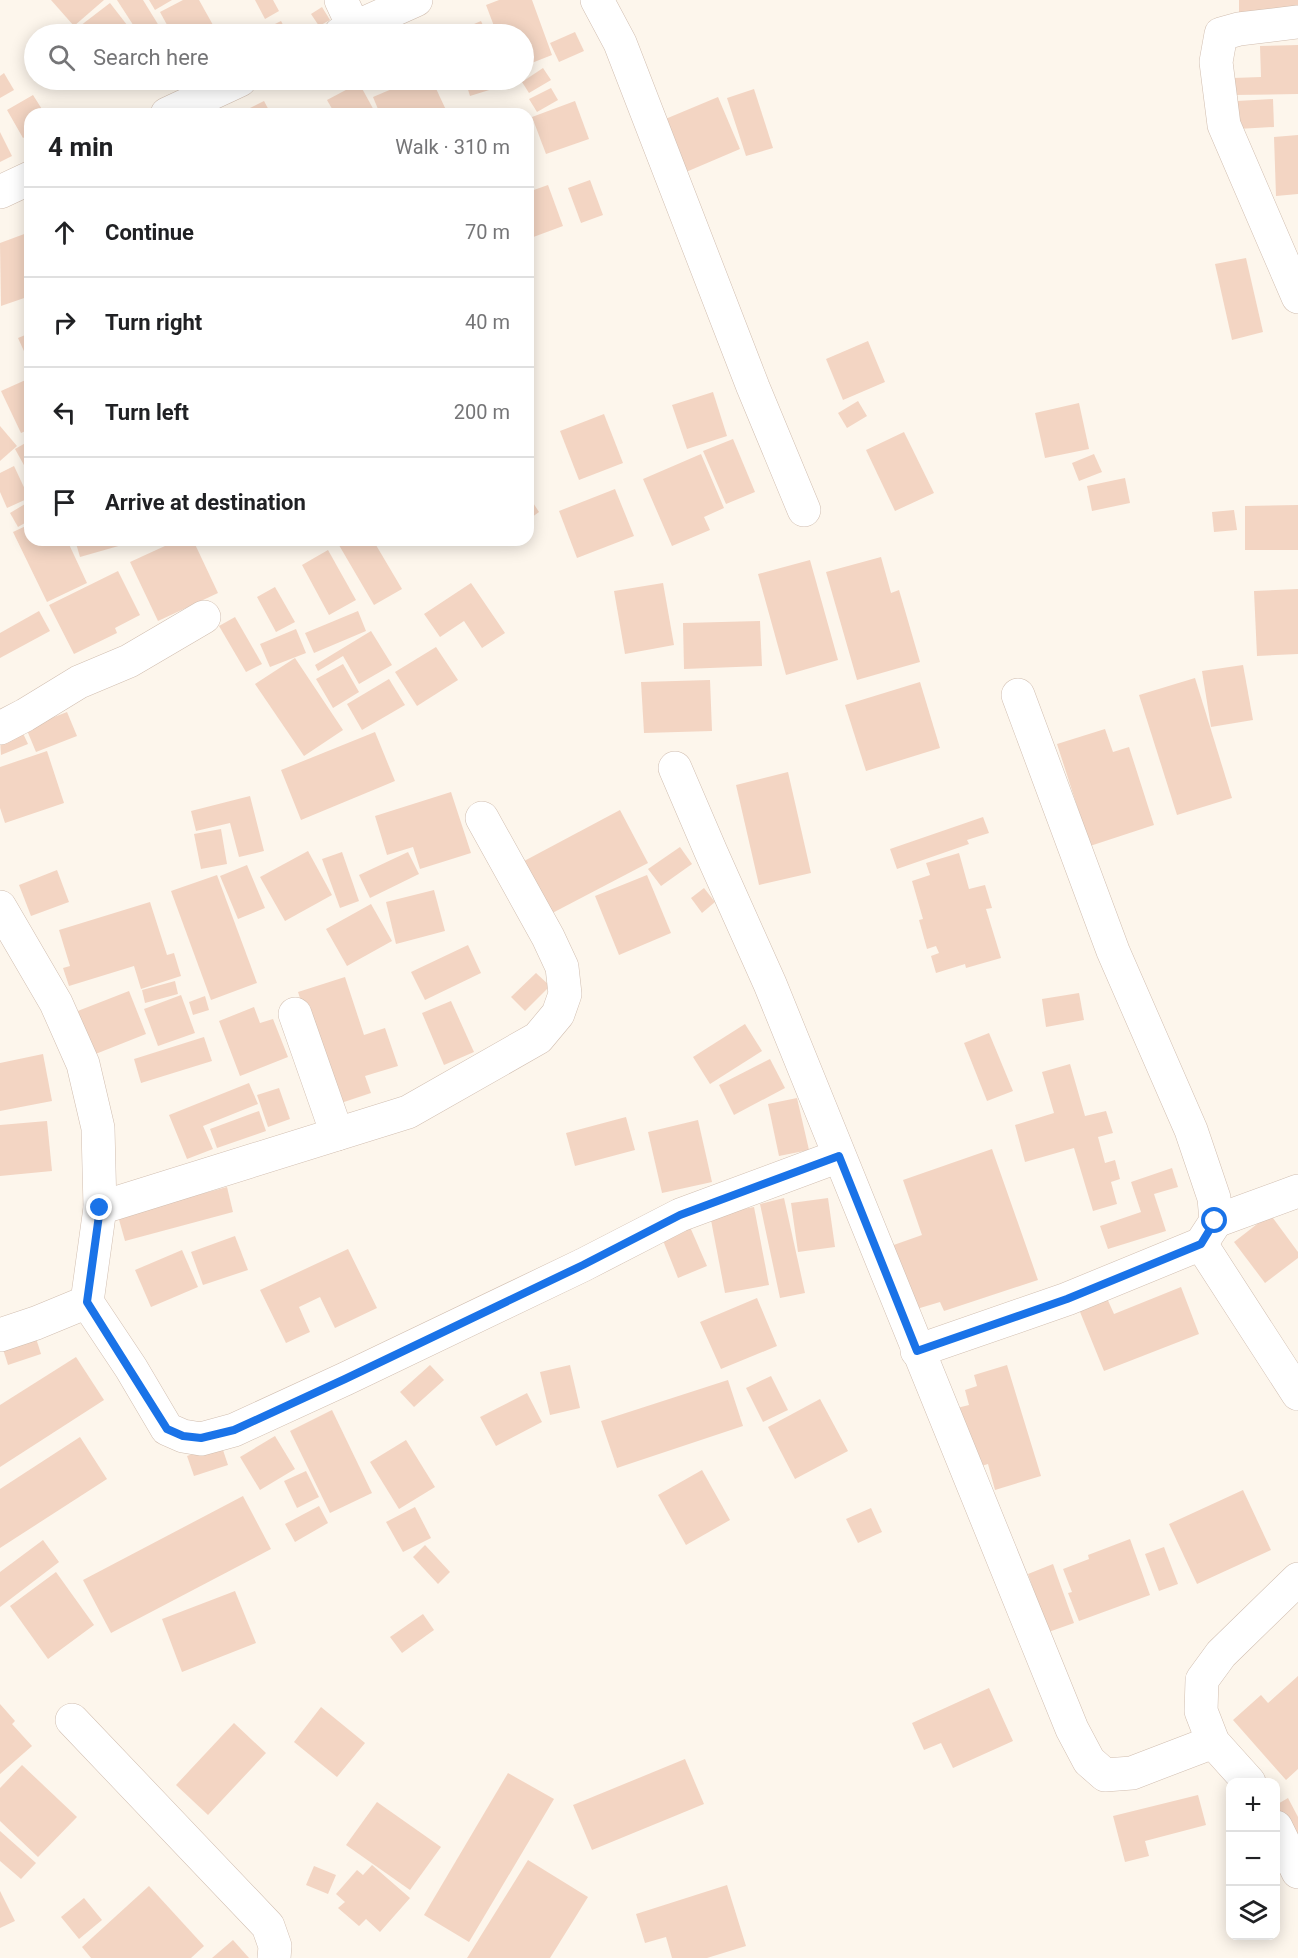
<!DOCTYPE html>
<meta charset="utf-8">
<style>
body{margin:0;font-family:Roboto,sans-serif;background:#f6f6f6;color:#202124}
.controls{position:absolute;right:18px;bottom:18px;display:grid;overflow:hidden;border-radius:12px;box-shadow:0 3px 15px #0003}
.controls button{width:54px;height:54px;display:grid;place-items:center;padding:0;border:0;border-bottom:2px solid #e0e0e0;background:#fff;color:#202124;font:30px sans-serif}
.stop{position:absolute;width:18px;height:18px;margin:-14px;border:4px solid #1a73e8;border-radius:50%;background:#fff}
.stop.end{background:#1a73e8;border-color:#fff;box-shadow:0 2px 6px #0008}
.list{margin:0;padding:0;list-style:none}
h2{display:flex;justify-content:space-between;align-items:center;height:78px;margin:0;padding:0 24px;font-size:26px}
h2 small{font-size:20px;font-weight:400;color:#757577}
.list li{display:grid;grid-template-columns:39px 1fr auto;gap:18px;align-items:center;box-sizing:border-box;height:90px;padding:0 24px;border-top:2px solid #e0e0e0}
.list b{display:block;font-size:22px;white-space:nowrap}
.list em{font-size:20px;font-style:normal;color:#757577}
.icon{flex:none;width:33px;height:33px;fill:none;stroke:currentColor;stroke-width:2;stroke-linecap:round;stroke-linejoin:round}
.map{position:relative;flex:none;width:1298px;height:1958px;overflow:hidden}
.search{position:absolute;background:#fff;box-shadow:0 3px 15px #0003;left:24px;top:24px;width:510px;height:66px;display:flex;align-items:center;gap:15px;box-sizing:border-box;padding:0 21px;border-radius:33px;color:#757577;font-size:22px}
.panel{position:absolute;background:#fff;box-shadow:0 3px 15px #0003;left:24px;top:108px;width:510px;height:438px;border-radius:18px}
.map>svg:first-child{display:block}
.building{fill:#f3d5c3}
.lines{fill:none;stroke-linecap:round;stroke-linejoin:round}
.minor-casing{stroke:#d1beb0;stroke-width:34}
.minor{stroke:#fff;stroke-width:33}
.route{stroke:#1a73e8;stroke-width:8}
</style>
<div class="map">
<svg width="1298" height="1958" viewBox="0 0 1298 1958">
<rect width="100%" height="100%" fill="#fdf6ec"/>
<g class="building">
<path d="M51,0H104L74,26Z"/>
<path d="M117,0H143L164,34H139Z"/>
<path d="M149,0H172L155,10Z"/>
<path d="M183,0H199L218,34H172L160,12Z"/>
<path d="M255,0H273L279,11L265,19Z"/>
<path d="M499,0H532L552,55L524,66V34H497L486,5Z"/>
<path d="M1239,0H1298V15L1239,13Z"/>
<path d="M110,3L134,34H86L80,26Z"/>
<path d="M322,7L330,20L319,26L311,14Z"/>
<path d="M281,21L288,34H255Z"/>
<path d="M481,21L487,34H451Z"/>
<path d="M575,32L584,51L559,62L550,43Z"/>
<path d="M1298,45V94L1233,95V78L1261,77L1260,46Z"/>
<path d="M543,68L551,80L529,93L522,82Z"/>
<path d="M4,73L14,90L0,98V76Z"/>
<path d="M413,80H432L446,110L437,114H380L373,97Z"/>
<path d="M465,80H500L502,86L470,96Z"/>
<path d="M359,83L376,114H335L327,100Z"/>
<path d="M551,88L558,100L537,112L529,99Z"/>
<path d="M754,89L773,148L746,156L727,98Z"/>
<path d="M33,95L45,114H30V134L23,138L7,110Z"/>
<path d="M718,97L740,149L686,172L663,120Z"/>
<path d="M1273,99L1274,127L1238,129L1237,101Z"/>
<path d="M264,101L271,114H238Z"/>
<path d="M575,101L589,139L546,154L532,117Z"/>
<path d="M504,108L507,114H490Z"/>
<path d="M0,132L12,156L0,162Z"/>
<path d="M1298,135V194L1276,196L1274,137Z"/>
<path d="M590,180L603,215L581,223L568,188Z"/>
<path d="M548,185L563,226L528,239V192Z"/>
<path d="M27,233L30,243V296L1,306L0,243Z"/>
<path d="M1246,258L1263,332L1232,340L1215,264Z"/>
<path d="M30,333V359L28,360L18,338Z"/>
<path d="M868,341L885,382L843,400L826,359Z"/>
<path d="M30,378V429L21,433L1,391Z"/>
<path d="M713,392L727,436L687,449L672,405Z"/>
<path d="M858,401L867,416L847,428L838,413Z"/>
<path d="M1079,403L1089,449L1045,458L1035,413Z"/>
<path d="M604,414L623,463L579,480L560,431Z"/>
<path d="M0,426L17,446L0,461Z"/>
<path d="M904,432L934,493L895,511L866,450Z"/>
<path d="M733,439L755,492L726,504L703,451Z"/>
<path d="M29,441L30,443V476L15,449Z"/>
<path d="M701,454L724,508L704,517L710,530L672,546L643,479Z"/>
<path d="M1094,454L1102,472L1079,481L1072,463Z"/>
<path d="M14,466L29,498L7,508L0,492V473Z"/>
<path d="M1125,478L1130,503L1092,511L1087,486Z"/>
<path d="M615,489L634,536L577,558L559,511Z"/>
<path d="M528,495L539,512L528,520Z"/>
<path d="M25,504L30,512V520L18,527L10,513Z"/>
<path d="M1298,505V550H1245V506Z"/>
<path d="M1234,510L1237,530L1214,532L1212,512Z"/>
<path d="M30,524V540H67L87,583L47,602L13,532Z"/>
<path d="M75,540H136V541L80,557Z"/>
<path d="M178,540H193L218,593L158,621L130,562Z"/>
<path d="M336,540H373L402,589L374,605Z"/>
<path d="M328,550L356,600L329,615L302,565Z"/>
<path d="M881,557L891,593L899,590L920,662L857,680L826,572Z"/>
<path d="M810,560L838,660L786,675L758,574Z"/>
<path d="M118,571L140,615L115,628L117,633L74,654L49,605Z"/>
<path d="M471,583L505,633L482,648L464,621L440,637L424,614Z"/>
<path d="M663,583L674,645L625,654L614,591Z"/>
<path d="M275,587L295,622L276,632L257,597Z"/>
<path d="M1298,589V654L1257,656L1254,591Z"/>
<path d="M39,611L50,631L0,658V633Z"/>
<path d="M358,611L366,631L314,653L305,633Z"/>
<path d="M235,617L262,664L246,672L219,626Z"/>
<path d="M760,621L762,666L684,669L683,623Z"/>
<path d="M296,629L306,653L270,667L260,644Z"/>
<path d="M371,631L392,665L359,684L343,656L318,671L315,665Z"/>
<path d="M436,647L458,680L417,706L395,672Z"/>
<path d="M295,658L343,730L304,756L255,684Z"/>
<path d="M343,664L359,692L333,708L316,679Z"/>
<path d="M1243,665L1253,720L1211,727L1202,671Z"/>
<path d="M1195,678L1232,798L1177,815L1139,695Z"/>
<path d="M389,679L405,705L362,730L347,704Z"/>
<path d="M710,680L712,731L644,733L641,682Z"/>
<path d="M920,682L940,748L866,771L845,705Z"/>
<path d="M67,712L77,736L36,752L26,728Z"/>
<path d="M21,729L28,744L1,755L0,738Z"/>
<path d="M1105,729L1113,752L1129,747L1154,825L1090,846L1057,744Z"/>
<path d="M375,732L395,781L301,820L281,770Z"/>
<path d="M47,751L64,803L5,823L0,808V767Z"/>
<path d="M788,772L811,873L759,885L736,785Z"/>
<path d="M451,792L471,853L420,869L413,847L387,855L375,816Z"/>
<path d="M250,796L264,851L239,857L230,823L196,831L191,811Z"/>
<path d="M620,810L648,863L539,920L511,868Z"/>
<path d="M983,817L989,833L967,840L969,844L897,869L890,849Z"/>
<path d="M221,829L227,864L201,869L194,834Z"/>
<path d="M680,847L692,864L661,886L648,869Z"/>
<path d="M308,851L332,895L285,921L260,877Z"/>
<path d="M342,852L359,901L340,908L322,859Z"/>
<path d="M408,852L419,874L370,898L359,875Z"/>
<path d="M959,853L969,889L985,885L992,908L986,909L1001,958L966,968L965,964L936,973L931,956L939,953L936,946L927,949L919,920L923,919L912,881L930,875L926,863Z"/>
<path d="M247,865L265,908L238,919L220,876Z"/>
<path d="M57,870L69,902L31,916L19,885Z"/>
<path d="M217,875L257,983L211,1000L171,891Z"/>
<path d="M647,875L671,933L619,955L595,896Z"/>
<path d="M704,888L715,902L702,913L691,898Z"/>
<path d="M434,890L445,931L396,944L386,902Z"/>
<path d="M150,902L167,955L174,953L181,976L141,989L134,966L69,986L63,968L70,966L59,930Z"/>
<path d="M371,904L392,941L347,966L326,929Z"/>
<path d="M468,945L481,973L425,1000L411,972Z"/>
<path d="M536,973L550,986L525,1011L511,997Z"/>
<path d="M345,977L364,1035L385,1028L398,1066L365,1076L371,1093L335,1105L298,992Z"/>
<path d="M175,981L178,994L145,1003L142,990Z"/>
<path d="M129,991L146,1034L88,1057L70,1014Z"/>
<path d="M1079,993L1084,1020L1046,1027L1042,999Z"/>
<path d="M181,995L195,1033L158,1046L144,1009Z"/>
<path d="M205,996L209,1010L193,1015L189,1002Z"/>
<path d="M451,1001L474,1052L444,1065L422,1013Z"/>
<path d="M254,1007L260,1023L273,1019L288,1057L240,1076L219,1021Z"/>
<path d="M745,1024L762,1051L710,1084L693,1057Z"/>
<path d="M989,1033L1013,1091L987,1101L964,1043Z"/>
<path d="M204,1037L212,1061L141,1083L134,1059Z"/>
<path d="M43,1054L52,1101L0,1111V1063Z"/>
<path d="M770,1059L785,1088L734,1115L719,1085Z"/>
<path d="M1070,1064L1085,1116L1106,1111L1113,1133L1098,1137L1105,1163L1115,1160L1120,1179L1111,1182L1117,1204L1093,1211L1074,1148L1025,1162L1015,1125L1054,1113L1042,1072Z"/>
<path d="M249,1083L258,1104L203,1126L213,1149L187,1159L169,1115Z"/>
<path d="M279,1088L290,1119L268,1127L257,1095Z"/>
<path d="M797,1098L809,1150L779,1156L768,1104Z"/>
<path d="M259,1111L266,1131L217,1148L210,1129Z"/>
<path d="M626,1117L635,1150L575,1166L566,1133Z"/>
<path d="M698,1120L712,1182L662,1193L648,1132Z"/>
<path d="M47,1121L52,1171L0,1176V1125Z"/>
<path d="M992,1149L1038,1280L944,1311L940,1302L910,1311L888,1247L922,1235L903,1180Z"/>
<path d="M1172,1168L1178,1187L1154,1194L1166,1231L1108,1249L1100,1226L1141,1212L1131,1182Z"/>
<path d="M227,1187L233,1212L125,1241L118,1216Z"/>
<path d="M784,1198L805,1293L780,1298L760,1204Z"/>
<path d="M828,1198L835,1247L798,1252L791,1203Z"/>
<path d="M754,1207L769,1285L725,1293L710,1215Z"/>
<path d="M1270,1214L1298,1252V1258L1265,1283L1234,1242Z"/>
<path d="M690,1227L707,1266L678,1278L662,1238Z"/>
<path d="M235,1236L248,1270L203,1285L191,1252Z"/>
<path d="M348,1249L377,1308L335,1328L320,1297L299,1307L310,1332L286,1343L260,1290Z"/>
<path d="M182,1250L198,1287L151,1307L135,1270Z"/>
<path d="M1181,1287L1199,1334L1104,1371L1078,1307L1106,1296L1114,1314Z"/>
<path d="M757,1298L777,1346L721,1369L700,1322Z"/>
<path d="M35,1335L41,1354L8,1365L2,1346Z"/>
<path d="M76,1357L104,1400L0,1467V1405Z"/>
<path d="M430,1365L444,1380L414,1407L400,1392Z"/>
<path d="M570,1365L580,1408L550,1415L540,1372Z"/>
<path d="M1007,1365L1041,1476L995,1490L988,1464L971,1469L953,1409L969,1405L965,1390L977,1386L974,1375Z"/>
<path d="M771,1376L788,1410L763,1422L746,1388Z"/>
<path d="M728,1380L743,1426L617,1468L601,1421Z"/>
<path d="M527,1393L542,1422L496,1446L480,1417Z"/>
<path d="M820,1399L848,1451L795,1479L768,1427Z"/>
<path d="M332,1410L372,1493L330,1513L290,1431Z"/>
<path d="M275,1436L295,1469L260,1490L240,1457Z"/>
<path d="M80,1437L107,1479L0,1548V1489Z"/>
<path d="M406,1440L435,1487L399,1509L370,1462Z"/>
<path d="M221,1444L228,1465L194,1476L187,1456Z"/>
<path d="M702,1470L730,1520L686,1545L658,1495Z"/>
<path d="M306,1471L319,1497L297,1508L284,1481Z"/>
<path d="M1243,1490L1271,1550L1197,1584L1169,1524Z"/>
<path d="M243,1496L271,1549L111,1633L83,1580Z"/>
<path d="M319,1506L328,1523L295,1542L285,1524Z"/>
<path d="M415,1507L431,1538L403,1552L386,1522Z"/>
<path d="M871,1508L882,1532L858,1543L846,1519Z"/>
<path d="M1130,1539L1150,1595L1079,1621L1068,1593L1072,1592L1063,1569L1089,1559L1088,1555Z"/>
<path d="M43,1540L59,1562L0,1607V1572Z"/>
<path d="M425,1545L450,1572L438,1584L413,1557Z"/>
<path d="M1164,1547L1178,1584L1159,1591L1145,1554Z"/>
<path d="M1053,1564L1074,1623L1043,1634L1029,1596L1035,1594L1028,1574Z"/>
<path d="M56,1572L94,1625L48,1659L10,1606Z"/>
<path d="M235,1591L256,1643L182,1672L162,1619Z"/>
<path d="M423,1614L434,1630L402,1653L390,1637Z"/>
<path d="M1298,1676V1769L1286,1780L1233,1720L1261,1695L1268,1703Z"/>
<path d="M989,1688L1013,1741L953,1768L941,1743L924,1750L912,1723Z"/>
<path d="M0,1704L15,1721L12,1724L32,1746L0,1774Z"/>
<path d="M321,1707L365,1743L337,1777L294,1742Z"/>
<path d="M234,1723L266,1753L208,1815L176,1785Z"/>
<path d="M685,1759L704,1804L592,1850L573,1805Z"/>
<path d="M22,1765L77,1817L38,1857L0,1821V1788Z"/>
<path d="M508,1773L554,1799L469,1942L424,1915Z"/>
<path d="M1198,1795L1206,1825L1145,1841L1149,1856L1125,1862L1113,1816Z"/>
<path d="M1288,1798L1298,1817V1840L1292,1843L1276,1810V1805Z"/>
<path d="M377,1802L441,1847L410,1890L346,1845Z"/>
<path d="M0,1831L36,1863L21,1879L0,1861Z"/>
<path d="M528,1860L588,1897L550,1958H467Z"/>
<path d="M372,1865L410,1898L380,1932L366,1919L359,1926L338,1908L345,1902L336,1894L357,1870L363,1875Z"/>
<path d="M314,1866L336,1875L328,1894L306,1885Z"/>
<path d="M727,1885L746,1946L707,1958H672L666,1937L645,1943L636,1914Z"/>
<path d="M149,1886L204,1946L191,1958H91L82,1947Z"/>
<path d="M0,1891L15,1921L0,1928Z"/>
<path d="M84,1898L102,1920L79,1939L61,1917Z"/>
<path d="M233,1940L249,1958H212Z"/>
</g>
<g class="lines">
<defs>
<g id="minor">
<path d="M341,0L354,28"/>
<path d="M597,0L620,43L753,387L804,510"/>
<path d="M1298,22L1239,29L1221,34L1216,62L1224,125L1298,297"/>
<path d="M340,34L416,0"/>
<path d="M167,114L240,80"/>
<path d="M0,192L30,178"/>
<path d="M0,728L25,715L79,682L129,661L204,617"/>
<path d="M675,768L711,852L770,984L1072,1729L1089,1761L1105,1775L1132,1773L1213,1742"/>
<path d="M0,907L56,1003L83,1064L98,1128L100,1208L87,1302L131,1368L167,1429L183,1436L201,1439L234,1430L345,1379L583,1265L680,1215L839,1156"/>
<path d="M295,1014L337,1134"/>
<path d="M100,1208L408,1112L538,1038L558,1014L565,994L562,967L548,937L482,818"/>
<path d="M1216,1221L1298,1191"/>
<path d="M1201,1244L1298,1394"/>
<path d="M0,1335L36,1323L87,1302"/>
<path d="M917,1351L1067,1299L1201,1244L1216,1221L1214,1198L1191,1130L1113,951L1018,695"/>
<path d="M72,1720L268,1926L275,1946L274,1958"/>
<path d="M1249,1782L1213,1742L1201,1711L1202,1680L1221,1654L1298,1579"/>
<path d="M1276,1827L1298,1872"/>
</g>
</defs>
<use href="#minor" class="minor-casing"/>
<use href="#minor" class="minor"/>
</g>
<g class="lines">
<path class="route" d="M100,1208L87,1302L167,1429L183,1436L201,1438L234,1430L345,1379L583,1265L680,1215L839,1156L917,1351L1067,1299L1201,1244L1215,1221"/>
</g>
</svg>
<div class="controls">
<button>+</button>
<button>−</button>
<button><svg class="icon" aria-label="layers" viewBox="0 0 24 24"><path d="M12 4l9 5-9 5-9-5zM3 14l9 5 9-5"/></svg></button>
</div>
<div class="stop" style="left:1215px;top:1221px"></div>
<div class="stop end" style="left:100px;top:1208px"></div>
<div class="search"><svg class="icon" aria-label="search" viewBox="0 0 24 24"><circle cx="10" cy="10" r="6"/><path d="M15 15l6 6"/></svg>Search here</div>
<section class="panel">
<h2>4 min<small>Walk · 310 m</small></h2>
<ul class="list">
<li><svg class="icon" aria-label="ahead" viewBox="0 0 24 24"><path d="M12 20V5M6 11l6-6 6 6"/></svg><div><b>Continue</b></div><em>70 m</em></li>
<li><svg class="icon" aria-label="right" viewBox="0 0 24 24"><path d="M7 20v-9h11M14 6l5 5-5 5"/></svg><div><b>Turn right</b></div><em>40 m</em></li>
<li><svg class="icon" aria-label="left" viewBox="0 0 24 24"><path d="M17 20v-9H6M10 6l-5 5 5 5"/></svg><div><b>Turn left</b></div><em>200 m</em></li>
<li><svg class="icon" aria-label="arrive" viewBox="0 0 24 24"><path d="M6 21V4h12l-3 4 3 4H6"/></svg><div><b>Arrive at destination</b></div></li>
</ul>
</section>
</div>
